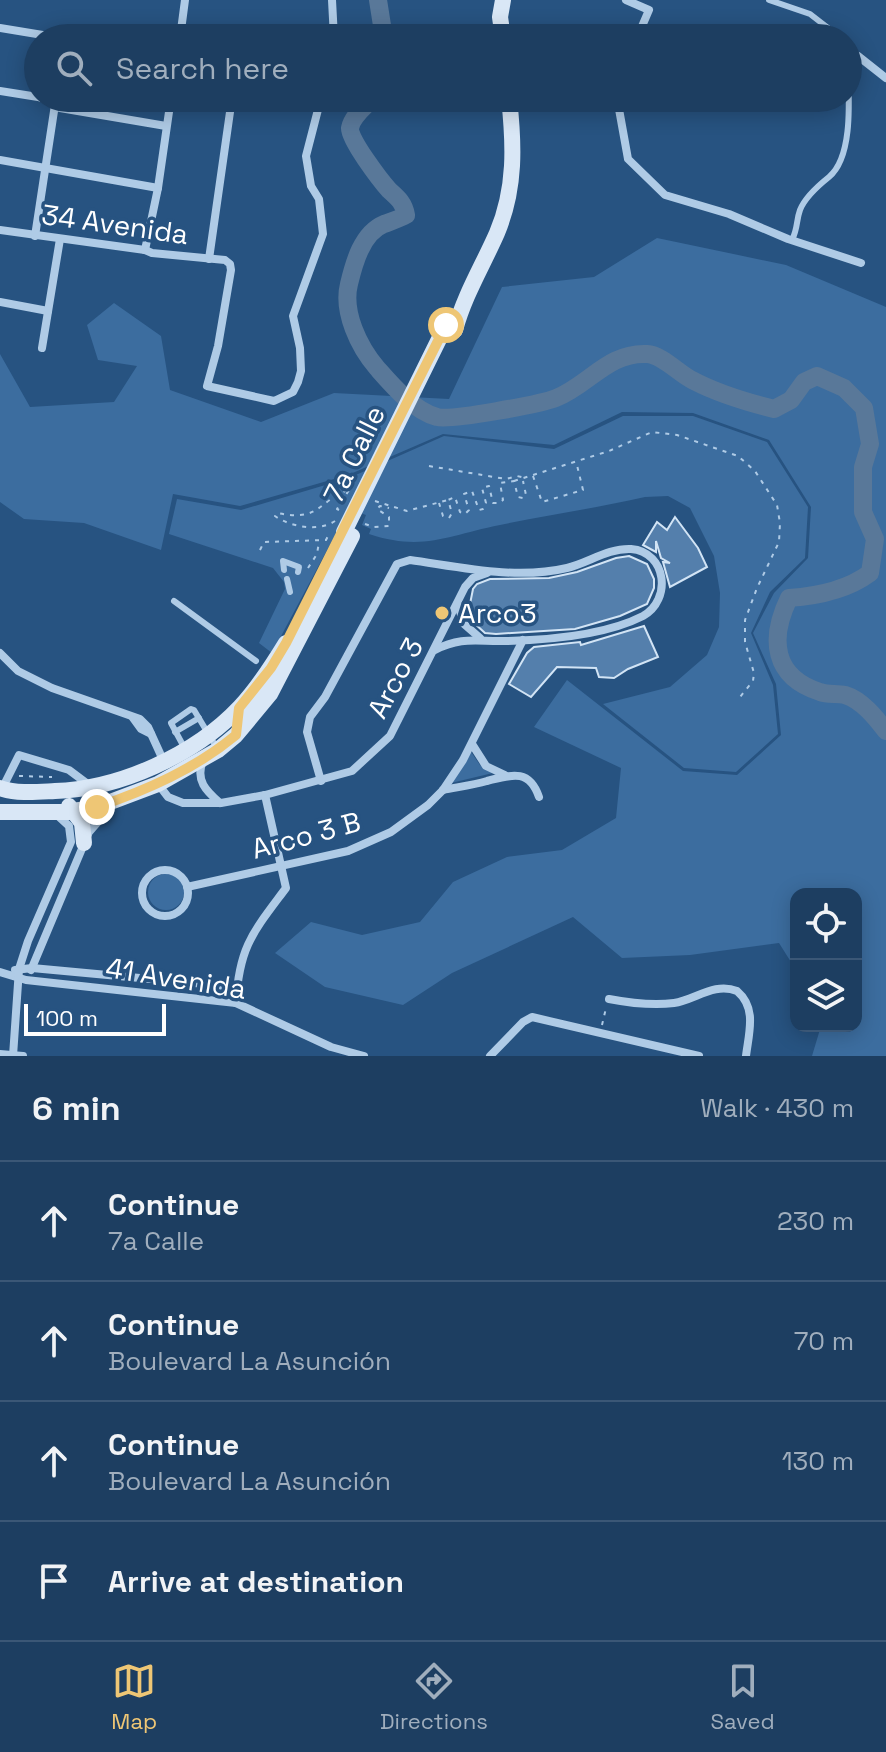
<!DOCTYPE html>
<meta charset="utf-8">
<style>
body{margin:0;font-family:"Space Grotesk",sans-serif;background:#2a496a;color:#f1f3f6}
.controls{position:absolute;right:24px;bottom:24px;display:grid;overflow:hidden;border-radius:16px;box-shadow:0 4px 20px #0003}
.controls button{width:72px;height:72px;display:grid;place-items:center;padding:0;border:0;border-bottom:2px solid #3b5776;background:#1d3e61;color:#f1f3f6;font:40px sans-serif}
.scale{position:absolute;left:24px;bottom:20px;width:142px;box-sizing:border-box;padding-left:8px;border:4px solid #fff;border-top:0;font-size:22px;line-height:28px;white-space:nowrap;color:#fff;-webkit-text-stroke:6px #275381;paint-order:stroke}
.stop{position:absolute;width:24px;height:24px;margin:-18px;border:6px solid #eec675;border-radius:50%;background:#fff}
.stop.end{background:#eec675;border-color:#fff;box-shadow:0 2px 8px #0008}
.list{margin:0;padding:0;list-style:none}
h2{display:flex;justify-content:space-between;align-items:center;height:104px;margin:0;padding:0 32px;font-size:34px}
h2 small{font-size:26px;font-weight:400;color:#a0aebd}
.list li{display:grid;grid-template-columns:52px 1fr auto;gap:24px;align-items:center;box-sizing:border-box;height:120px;padding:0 32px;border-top:2px solid #3b5776}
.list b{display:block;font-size:30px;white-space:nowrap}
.list p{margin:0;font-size:26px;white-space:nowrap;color:#a0aebd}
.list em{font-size:26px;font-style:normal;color:#a0aebd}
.icon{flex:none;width:44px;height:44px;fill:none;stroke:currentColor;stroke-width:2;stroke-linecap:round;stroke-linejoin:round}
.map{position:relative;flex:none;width:886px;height:1056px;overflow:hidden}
.search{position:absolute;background:#1d3e61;box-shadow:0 4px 20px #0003;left:24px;right:24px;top:24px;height:88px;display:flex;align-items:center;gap:20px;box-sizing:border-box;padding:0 28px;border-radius:44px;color:#a0aebd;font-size:30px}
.sheet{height:584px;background:#1d3e61}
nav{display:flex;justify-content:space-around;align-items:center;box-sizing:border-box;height:112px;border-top:2px solid #3b5776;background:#1d3e61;font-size:22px;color:#a0aebd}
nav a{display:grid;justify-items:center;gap:4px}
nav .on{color:#eec675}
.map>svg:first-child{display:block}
.green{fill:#3c6d9f}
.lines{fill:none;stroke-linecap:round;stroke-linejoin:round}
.river{stroke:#597899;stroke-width:18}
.building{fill:#547fac;stroke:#d2e4f5;stroke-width:2}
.path{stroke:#afcbe6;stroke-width:2;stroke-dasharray:4 6;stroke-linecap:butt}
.service{stroke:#afcbe6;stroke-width:6}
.minor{stroke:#afcbe6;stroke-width:8}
.secondary{stroke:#d9e7f6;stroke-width:16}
.secondary-bridge{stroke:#d9e7f6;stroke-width:16}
.route{stroke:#eec675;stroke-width:10}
.poi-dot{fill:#eec675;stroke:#275381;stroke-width:3}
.labels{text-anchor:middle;stroke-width:7;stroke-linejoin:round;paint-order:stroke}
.street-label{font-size:28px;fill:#fff;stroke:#275381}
.poi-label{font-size:28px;fill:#fff;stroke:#275381;text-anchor:start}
</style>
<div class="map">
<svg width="886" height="1056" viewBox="0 0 886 1056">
<rect width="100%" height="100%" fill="#275381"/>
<g class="green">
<path d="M657,238L786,265L886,307V1056H812L821,1026H856V894H796V970L779,943L690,955L622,958L573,917L452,973L403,1005L325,987L275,953L311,922L362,935L420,922L453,882L507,857L562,850L616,818L621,768L534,727L567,680L683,771L737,775L781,735L776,684L753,633L774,593L808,558L811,507L769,440L693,413L622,412L554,445L443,434L348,475L240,506L173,494L161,550L84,523L24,519L0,502V354L30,407L114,402L137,366L98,360L87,325L114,303L161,336L170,390L261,422L334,393L449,399L502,287L594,277Z"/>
<path d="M623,416H693L767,442L808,507L805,558L770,592L751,633L773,685L778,734L736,772L684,768L603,704L670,687L707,655L719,627L720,593L714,556L690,508L668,496L645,497C597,508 548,515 500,525C449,535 423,552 369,534L371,529L362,525L366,515L349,509L272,653L259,643L285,589L284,582L273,568L169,534L177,499L241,510L349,478L444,436L554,449Z"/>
<path d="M471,752L480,765L497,772L451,783Z"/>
<circle cx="166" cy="892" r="18"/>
</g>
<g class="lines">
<g class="river">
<path d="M378,0L384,38"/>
<path d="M373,98C366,106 352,116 350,128C348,138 381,181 389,190C398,198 404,203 406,215C399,219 392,221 384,224C362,233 354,263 349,284C342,312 359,347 377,368C392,385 414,411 437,417C450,421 541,404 556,398C589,385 608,352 647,354C663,355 679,374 694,381C719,394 746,402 774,409L791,400L804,382L817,376L844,388L864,408L870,444L863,467V512L875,539L870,573C847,590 819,596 789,598C769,639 773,677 820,692C828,695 837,693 845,695C862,700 876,718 886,731"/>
</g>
</g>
<g class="building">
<path d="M675,517L698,548L707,567L670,587L663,562L670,563L661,558L656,541V552L643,545L657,522L667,530Z"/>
<path d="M629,556L647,564L654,579V588L647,604L620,616L575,629L496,634L485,633L473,622L468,614L473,589L477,584L490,579L549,578L577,572L616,558Z"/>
<path d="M644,626L658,657L628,669L614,678L599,677L596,668L557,667L531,697L509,684L527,653L534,647L580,642L581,645Z"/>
</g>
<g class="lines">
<g class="path">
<path d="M429,466L506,479L517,476L525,478"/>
<path d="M533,476L542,502L583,490L576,461"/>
<path d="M514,481L609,451L652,432L677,435L738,456L755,471L777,505L780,523L779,542L757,588L745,620V642L754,673L753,681L740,697"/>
<path d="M375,501L407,511L448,500"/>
<path d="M439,503L443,516L449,518L452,513L448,500L455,497L460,512L465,514L469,510L464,494L472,491L479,510L483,509L486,503L482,488L489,486L493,503H499L503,500L500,483L514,481L518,497L523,498L526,495L523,481"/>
<path d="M339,510L337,509L349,490"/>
<path d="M335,521C319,532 290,527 275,516L277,513C322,522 316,501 351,489"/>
<path d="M365,524L374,527L389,526V517L377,509L380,506L389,508"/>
<path d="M260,550L264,542L326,540L330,532"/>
<path d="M308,568L317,554L319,542"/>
<path d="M19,776L52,777"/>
<path d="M602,1025L606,1008"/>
</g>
<g class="service">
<path d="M769,0L810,14L841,38"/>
<path d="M848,45L858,56"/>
<path d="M792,240C798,228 796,221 800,210C805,197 819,185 829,177C853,157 849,100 848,72"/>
<path d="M284,570L283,561L299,567L298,572"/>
<path d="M287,579L290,592"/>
<path d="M174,601L256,661"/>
<path d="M175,732L199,718"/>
<path d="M185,749L171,723L191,709L194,710L218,750"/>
</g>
<g class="minor">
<path d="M332,0L334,38"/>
<path d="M626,0L649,10L637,38"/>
<path d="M0,28L61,38"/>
<path d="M180,38L185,0"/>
<path d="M209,38L229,34"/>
<path d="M858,56L886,78"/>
<path d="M0,91L38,97"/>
<path d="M41,98L48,99L60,108L166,126"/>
<path d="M617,98L628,159L665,195L729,214L788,239L861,263"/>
<path d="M0,160L158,188"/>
<path d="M0,230L145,250L152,253L225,260L230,264L231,270L218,346L207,386L274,401L293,392L298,382L301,371L300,348L293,316L323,234L319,199L311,186L306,156L321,98"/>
<path d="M35,236L56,98"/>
<path d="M145,250L158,188L171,98"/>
<path d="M209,259L232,98"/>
<path d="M0,302L48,311"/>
<path d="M42,348L60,239"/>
<path d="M458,605L464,624L480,638"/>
<path d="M0,653L18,671L52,688L140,719L148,727L164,762"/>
<path d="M133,718L141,729L151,734"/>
<path d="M472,744L486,766L505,775"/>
<path d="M203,761C195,780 206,791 220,803"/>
<path d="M321,781L307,732L310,717L325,697L397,564L410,560C460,567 516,580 567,568C588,563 608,548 631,549C667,552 672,600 643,616C604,636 549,640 506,641C478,642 462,636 435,650"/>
<path d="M158,784L168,797L183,803H221L265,795L352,771L390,736L465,587L473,578L487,573"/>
<path d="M2,789L19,755L69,770L89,785"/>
<path d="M443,790C458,787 473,785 487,781C511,775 529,768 539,797"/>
<circle cx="165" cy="893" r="23"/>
<path d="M187,887L348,851L391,832L428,805L443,790L463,760L523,640"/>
<path d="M15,970L32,968L237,987"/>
<path d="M31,970L89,832L110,808"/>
<path d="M0,972L26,980L236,1003L331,1047L364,1056"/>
<path d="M609,999C630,1003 652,1006 674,1003C695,1000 714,982 737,991C757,1008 749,1032 746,1056"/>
<path d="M236,1003C239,946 254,931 286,888L265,795"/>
<path d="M0,1054L23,1056"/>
<path d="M13,1056L19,969L28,941L71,842L69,826L56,814"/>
<path d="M490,1056L523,1022L532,1017L699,1056"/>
</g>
<g class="secondary">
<path d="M503,38L500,17L503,0"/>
<path d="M455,330C464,296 483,265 497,233C516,188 514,144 509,98"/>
<path d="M0,788C18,794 36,792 55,791C119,789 195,755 240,707C258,688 272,666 286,643"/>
<path d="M69,806L82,823L84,843"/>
<path d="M0,812H68L97,807L158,784L218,750L236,735L270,694L352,536"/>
</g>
<path class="secondary-bridge" d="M344,532L446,325"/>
</g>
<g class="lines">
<path class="route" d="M97,807C147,790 195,769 236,735L239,708L271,668L286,643L446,325"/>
</g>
<circle class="poi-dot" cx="442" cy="613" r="8"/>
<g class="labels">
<g class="street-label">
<text transform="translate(115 224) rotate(8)" y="10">34 Avenida</text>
<text transform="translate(354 454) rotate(-64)" y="10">7a Calle</text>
<text transform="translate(395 678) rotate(-62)" y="10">Arco 3</text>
<text transform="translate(306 835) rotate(-15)" y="10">Arco 3 B</text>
<text transform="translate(176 978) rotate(9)" y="10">41 Avenida</text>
</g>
<g class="poi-label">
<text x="458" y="623">Arco3</text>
</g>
</g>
</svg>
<div class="controls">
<button><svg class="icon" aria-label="locate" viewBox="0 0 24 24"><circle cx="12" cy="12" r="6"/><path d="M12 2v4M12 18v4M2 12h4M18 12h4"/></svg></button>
<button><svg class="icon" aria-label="layers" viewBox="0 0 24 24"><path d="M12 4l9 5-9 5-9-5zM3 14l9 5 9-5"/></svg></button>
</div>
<div class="scale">100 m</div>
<div class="stop" style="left:446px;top:325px"></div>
<div class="stop end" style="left:97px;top:807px"></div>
<div class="search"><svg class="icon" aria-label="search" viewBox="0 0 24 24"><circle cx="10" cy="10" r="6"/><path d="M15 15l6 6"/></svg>Search here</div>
</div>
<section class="sheet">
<h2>6 min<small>Walk · 430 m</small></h2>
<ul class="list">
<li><svg class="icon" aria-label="ahead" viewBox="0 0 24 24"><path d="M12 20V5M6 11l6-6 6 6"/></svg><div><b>Continue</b><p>7a Calle</p></div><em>230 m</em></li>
<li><svg class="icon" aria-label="ahead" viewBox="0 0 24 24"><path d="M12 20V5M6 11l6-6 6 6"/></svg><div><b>Continue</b><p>Boulevard La Asunción</p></div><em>70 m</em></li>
<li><svg class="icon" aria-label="ahead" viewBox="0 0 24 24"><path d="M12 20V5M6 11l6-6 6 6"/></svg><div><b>Continue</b><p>Boulevard La Asunción</p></div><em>130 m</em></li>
<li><svg class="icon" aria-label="arrive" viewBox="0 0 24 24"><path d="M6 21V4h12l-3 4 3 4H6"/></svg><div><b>Arrive at destination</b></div></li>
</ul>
</section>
<nav>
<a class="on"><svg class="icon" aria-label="map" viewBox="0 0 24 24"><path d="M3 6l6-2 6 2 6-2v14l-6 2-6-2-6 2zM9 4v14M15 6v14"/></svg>Map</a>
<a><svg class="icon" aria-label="directions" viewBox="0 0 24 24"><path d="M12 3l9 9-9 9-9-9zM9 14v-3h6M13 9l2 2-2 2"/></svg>Directions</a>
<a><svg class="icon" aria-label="saved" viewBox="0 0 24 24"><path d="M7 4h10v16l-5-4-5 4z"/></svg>Saved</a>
</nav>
